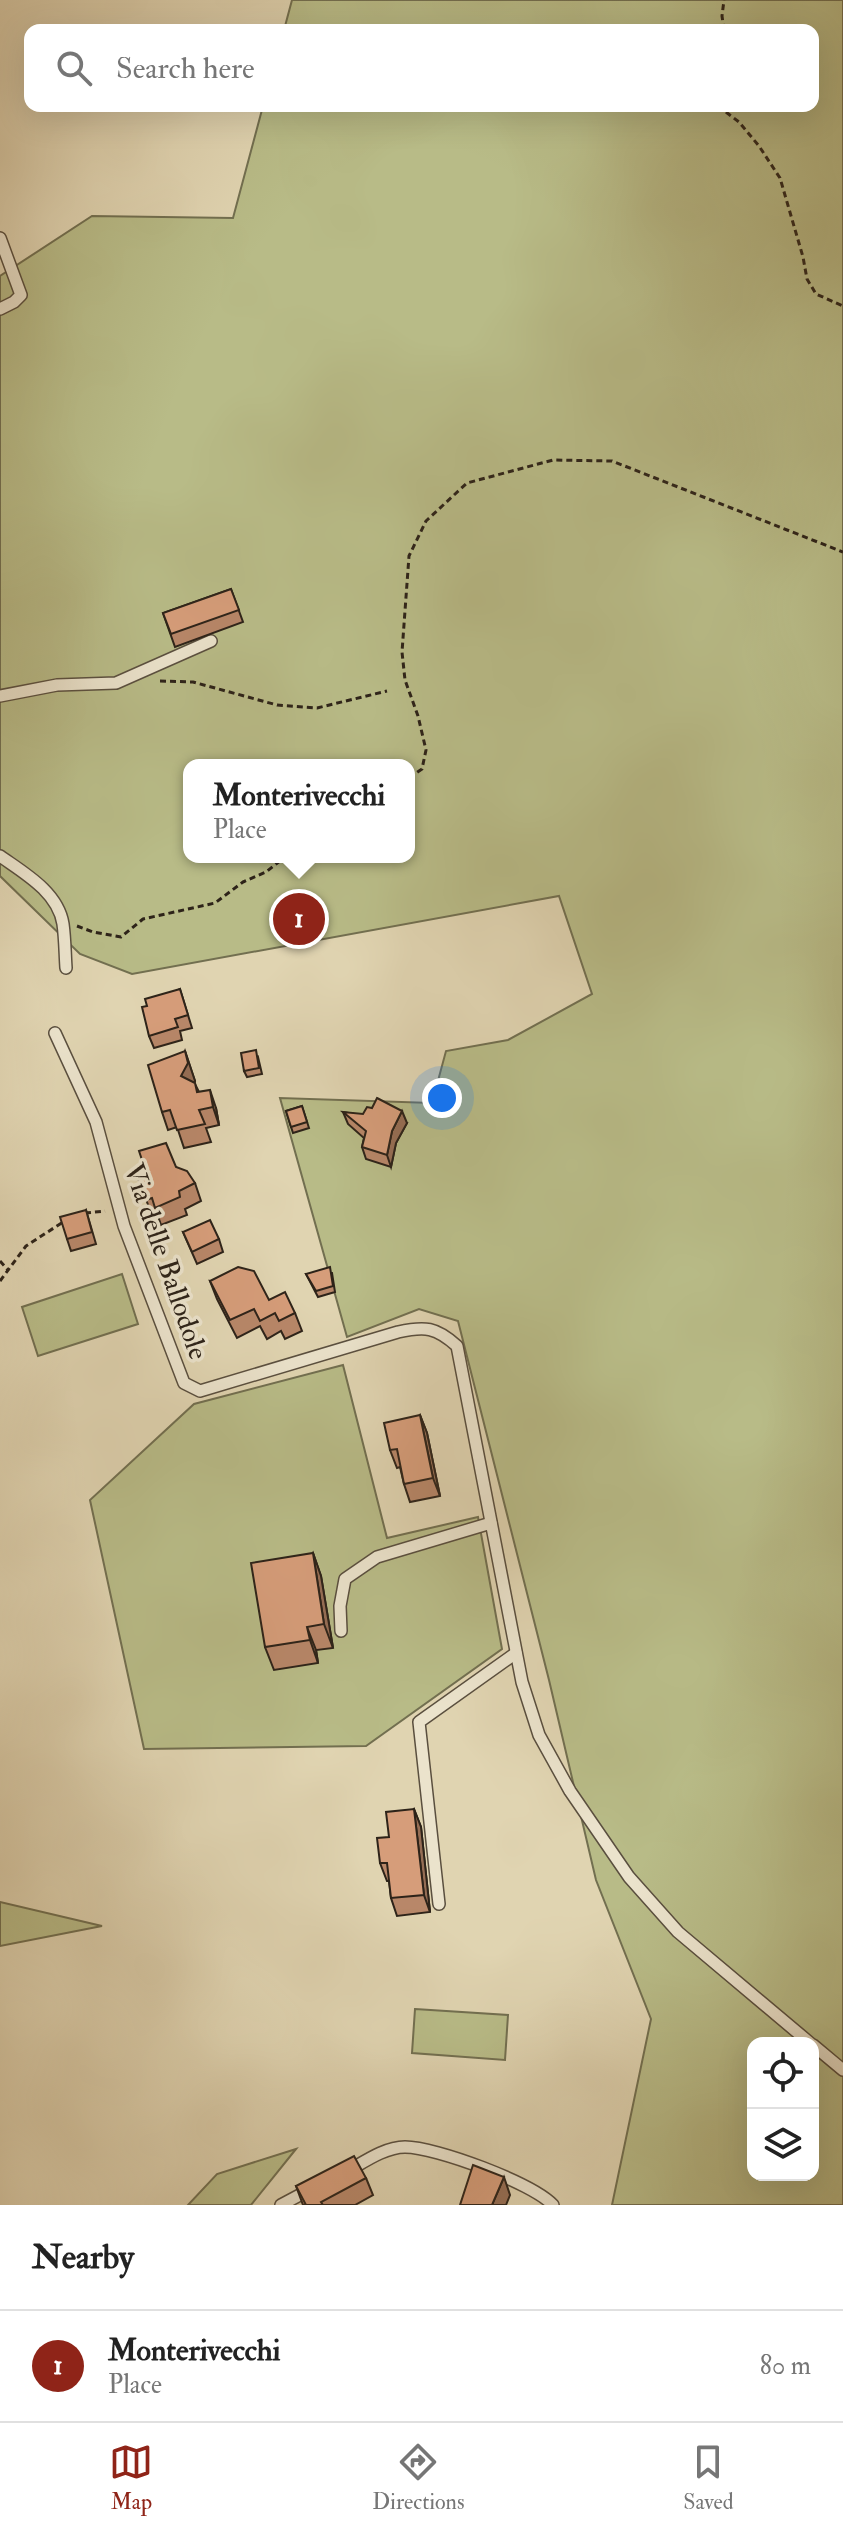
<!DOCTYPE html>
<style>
body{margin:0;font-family:"IM FELL Double Pica",serif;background:#f6f6f6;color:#222}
.controls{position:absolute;right:24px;bottom:24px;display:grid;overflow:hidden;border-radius:16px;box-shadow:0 8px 32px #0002}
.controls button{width:72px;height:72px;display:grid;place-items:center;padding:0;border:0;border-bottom:2px solid #e0e0e0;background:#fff;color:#222;font:40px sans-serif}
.you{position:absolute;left:442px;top:1098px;width:28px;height:28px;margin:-20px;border:6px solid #fff;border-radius:50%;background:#1a73e8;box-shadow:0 0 0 12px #1a73e833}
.badge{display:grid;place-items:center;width:52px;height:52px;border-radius:50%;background:#8f2418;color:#fff;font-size:26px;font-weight:700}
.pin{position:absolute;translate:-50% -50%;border:4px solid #fff;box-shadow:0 2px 8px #0006}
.popup{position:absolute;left:183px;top:759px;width:232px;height:104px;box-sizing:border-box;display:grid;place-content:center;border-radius:16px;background:#fff;filter:drop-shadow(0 2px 6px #0005);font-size:26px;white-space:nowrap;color:#767676}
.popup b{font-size:30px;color:#222}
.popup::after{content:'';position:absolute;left:50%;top:100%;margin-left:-16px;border:16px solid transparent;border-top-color:#fff}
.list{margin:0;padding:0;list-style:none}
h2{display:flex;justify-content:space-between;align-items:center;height:104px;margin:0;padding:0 32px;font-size:34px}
h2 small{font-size:26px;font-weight:400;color:#767676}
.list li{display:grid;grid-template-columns:52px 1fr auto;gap:24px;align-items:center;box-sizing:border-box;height:112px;padding:0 32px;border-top:2px solid #e0e0e0}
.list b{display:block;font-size:30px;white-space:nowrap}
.list p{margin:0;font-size:26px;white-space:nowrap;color:#767676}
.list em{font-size:26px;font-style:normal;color:#767676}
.icon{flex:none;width:44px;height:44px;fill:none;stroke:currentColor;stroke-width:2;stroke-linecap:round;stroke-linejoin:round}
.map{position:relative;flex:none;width:843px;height:2205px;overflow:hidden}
.search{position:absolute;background:#fff;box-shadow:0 8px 32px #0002;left:24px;right:24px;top:24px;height:88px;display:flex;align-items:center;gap:20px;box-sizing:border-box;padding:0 28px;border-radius:16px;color:#767676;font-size:30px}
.sheet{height:216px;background:#fff}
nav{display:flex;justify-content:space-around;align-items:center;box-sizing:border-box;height:112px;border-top:2px solid #e0e0e0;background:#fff;font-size:22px;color:#767676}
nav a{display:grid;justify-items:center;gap:4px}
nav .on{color:#8f2418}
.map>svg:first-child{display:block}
.green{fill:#b8bb87;stroke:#726f50;stroke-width:2;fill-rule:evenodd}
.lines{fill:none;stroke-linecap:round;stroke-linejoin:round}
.lane-casing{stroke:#5a4f3f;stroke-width:14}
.path{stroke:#2d2319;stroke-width:3;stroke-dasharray:6 4;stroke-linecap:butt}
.lane{stroke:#ebe3cc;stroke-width:11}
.wall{fill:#b88769;stroke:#2d2319;stroke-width:2}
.shaded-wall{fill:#966e55;stroke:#2d2319;stroke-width:2}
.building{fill:#d69d7a;stroke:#2d2319;stroke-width:2}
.labels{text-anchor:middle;stroke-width:7;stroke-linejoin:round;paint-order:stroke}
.street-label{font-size:28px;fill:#2d2319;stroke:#ebe3cc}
</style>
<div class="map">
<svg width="843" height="2205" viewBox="0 0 843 2205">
<rect width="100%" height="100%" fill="#e0d4b1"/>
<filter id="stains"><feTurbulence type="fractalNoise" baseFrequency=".0025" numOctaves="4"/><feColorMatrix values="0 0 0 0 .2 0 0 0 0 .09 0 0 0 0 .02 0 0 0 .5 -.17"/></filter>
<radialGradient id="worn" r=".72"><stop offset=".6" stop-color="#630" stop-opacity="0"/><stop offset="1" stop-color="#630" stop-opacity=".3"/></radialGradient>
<g class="green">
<path d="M292,0H843V2205H612L651,2019L596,1880L549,1680L458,1321L419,1309L347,1337L280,1098L432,1103L446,1051L508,1040L592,994L559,896L132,974L80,954L0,876V276L92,216L233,218L263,106H813V30H284ZM189,765H409V857H189ZM753,2043H813V2175H753Z"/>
<path d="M122,1274L138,1324L38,1356L22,1307Z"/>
<path d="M343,1365L387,1538L478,1517L502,1649L366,1746L144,1749L90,1500L194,1404Z"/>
<path d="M0,1902L102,1926L0,1946Z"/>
<path d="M415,2009L508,2015L505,2060L412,2053Z"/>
<path d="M296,2149L251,2205H188L217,2174Z"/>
</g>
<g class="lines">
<defs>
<g id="lane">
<path d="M0,238L21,295L14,302L0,309"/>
<path d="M0,696L57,685L116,683L211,641"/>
<path d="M0,856C24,873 58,892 63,924C65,938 65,953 66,968"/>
<path d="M55,1033L96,1122L124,1226L184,1383L200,1391L398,1332C425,1326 436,1327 457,1346L522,1682L539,1735L570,1791L629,1877L678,1932L810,2043"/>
<path d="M341,1631L340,1606L345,1579L377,1557L491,1523"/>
<path d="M439,1904L419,1722L516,1653"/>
<path d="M813,2045L843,2070"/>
<path d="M348,2171C364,2162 385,2147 405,2147C436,2147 532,2183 553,2205"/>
<path d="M281,2205L311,2189"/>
</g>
</defs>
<use href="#lane" class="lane-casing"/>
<g class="path">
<path d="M724,30L722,16L724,0"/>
<path d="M718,106L739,122L759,146L780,178L803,257L807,279L816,294L843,306"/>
<path d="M160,681L193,682L277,705L317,708L387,691"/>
<path d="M409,778L422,769L426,750L418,716L405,680L402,652L409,556L426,521L467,483L553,460L612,461L843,552"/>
<path d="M303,857H320"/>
<path d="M77,926L93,932L121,937L143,919L215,903L243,882L266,872L285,857"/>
<path d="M85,1213L105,1211"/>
<path d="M0,1261L8,1270"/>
<path d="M0,1281L26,1246L63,1222"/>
</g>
<use href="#lane" class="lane"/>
</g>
<g class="wall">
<path d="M231,589L243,622L175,647L163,613Z"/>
<path d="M180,989L192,1028L180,1031L182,1040L154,1048L149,1036L147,1006Z"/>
<path d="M185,1051L195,1081L194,1082L199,1092L216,1108L219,1125L206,1128L211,1142L184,1148L177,1127L168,1130L162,1112Z"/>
<path d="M258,1057L262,1074L247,1077L244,1071Z"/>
<path d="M302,1106L309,1128L293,1133L286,1111Z"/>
<path d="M343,1112L407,1123L396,1143L391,1167L366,1159L362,1147L364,1138L348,1124Z"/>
<path d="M176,1167L195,1183L201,1201L185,1209L187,1215L161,1225L158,1216L153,1218L135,1170Z"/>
<path d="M86,1210L96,1244L71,1251L67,1239Z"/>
<path d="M183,1232L219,1239L223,1252L197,1264Z"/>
<path d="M332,1273L335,1292L318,1297L306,1274Z"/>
<path d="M210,1281L269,1300L295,1313L302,1331L285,1339L281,1331L267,1339L260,1326L237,1338L217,1299Z"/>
<path d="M420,1415L427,1433L440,1496L410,1502L404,1484L400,1467L397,1468L390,1450Z"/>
<path d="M313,1553L321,1576L333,1648L316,1650L318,1663L274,1670L265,1647Z"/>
<path d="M414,1809L421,1827L430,1912L397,1916L391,1898L389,1881H387L380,1863L389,1837Z"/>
<path d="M366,2178L373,2195L355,2205H303L296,2186Z"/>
</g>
<g class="shaded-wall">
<path d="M185,1051L195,1081L187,1094L181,1076Z"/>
<path d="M210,1090L216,1108L219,1125L213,1107Z"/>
<path d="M402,1111L407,1123L396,1143L391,1167L387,1155L392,1131Z"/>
<path d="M420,1415L427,1433L440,1496L433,1478Z"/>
<path d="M313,1553L321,1576L333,1648L324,1624Z"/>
<path d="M307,1627L316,1650L318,1663L310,1640Z"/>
<path d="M414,1809L421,1827L430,1912L424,1895Z"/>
<path d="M504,2177L510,2195L506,2205H492Z"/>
</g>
<g class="building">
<path d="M231,589L239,610L171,634L163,613Z"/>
<path d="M180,989L188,1015L175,1019L178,1027L149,1036L142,1007L147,1006L145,999Z"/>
<path d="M256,1050L259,1068L244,1071L241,1053Z"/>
<path d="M185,1051L188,1063L181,1076L195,1083L197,1092L210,1090L213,1107L199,1110L205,1124L177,1130L170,1110L162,1112L148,1065Z"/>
<path d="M377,1098L402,1111L392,1131L387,1155L362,1147L366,1131L343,1112L363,1114L367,1107L372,1108Z"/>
<path d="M302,1106L307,1122L291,1127L286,1111Z"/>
<path d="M166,1143L176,1167L187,1171L195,1183L179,1191L180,1197L155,1208L152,1198L146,1200L135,1170L144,1166L139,1151Z"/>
<path d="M86,1210L92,1232L67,1239L60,1217Z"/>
<path d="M210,1220L219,1239L192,1252L183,1232Z"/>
<path d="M238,1267L254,1271L269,1300L285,1292L295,1313L279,1321L275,1313L260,1321L254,1309L230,1320L210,1281Z"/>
<path d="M330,1267L333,1286L316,1291L306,1274Z"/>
<path d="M420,1415L433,1478L404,1484L397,1449L390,1450L384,1423Z"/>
<path d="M313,1553L324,1624L307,1627L310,1640L265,1647L251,1563Z"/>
<path d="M414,1809L424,1895L391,1898L387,1863H380L377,1838L389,1837L386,1812Z"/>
<path d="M354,2156L366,2178L321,2202L323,2205H306L296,2186Z"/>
<path d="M473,2165L504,2177L492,2205H460Z"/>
</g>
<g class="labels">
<g class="street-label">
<text transform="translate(167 1261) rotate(71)" y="10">Via delle Ballodole</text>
</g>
</g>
<rect width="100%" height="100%" filter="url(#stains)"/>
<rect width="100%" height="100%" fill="url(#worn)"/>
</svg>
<div class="controls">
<button><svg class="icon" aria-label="locate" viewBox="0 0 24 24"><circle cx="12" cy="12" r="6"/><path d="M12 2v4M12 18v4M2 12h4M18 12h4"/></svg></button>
<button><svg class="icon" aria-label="layers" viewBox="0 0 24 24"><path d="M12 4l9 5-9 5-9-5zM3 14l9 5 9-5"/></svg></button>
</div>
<div class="you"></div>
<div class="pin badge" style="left:299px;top:919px">1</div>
<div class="popup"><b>Monterivecchi</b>Place</div>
<div class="search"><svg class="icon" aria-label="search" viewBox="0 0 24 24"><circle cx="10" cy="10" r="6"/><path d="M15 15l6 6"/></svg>Search here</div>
</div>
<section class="sheet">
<h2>Nearby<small></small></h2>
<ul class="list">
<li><span class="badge">1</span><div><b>Monterivecchi</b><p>Place</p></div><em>80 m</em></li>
</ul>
</section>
<nav>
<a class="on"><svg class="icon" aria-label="map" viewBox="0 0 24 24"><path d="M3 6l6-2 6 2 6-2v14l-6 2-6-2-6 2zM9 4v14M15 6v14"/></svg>Map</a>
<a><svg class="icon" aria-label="directions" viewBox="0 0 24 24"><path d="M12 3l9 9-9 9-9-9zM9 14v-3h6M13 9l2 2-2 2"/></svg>Directions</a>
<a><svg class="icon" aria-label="saved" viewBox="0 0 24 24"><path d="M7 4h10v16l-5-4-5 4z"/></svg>Saved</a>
</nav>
